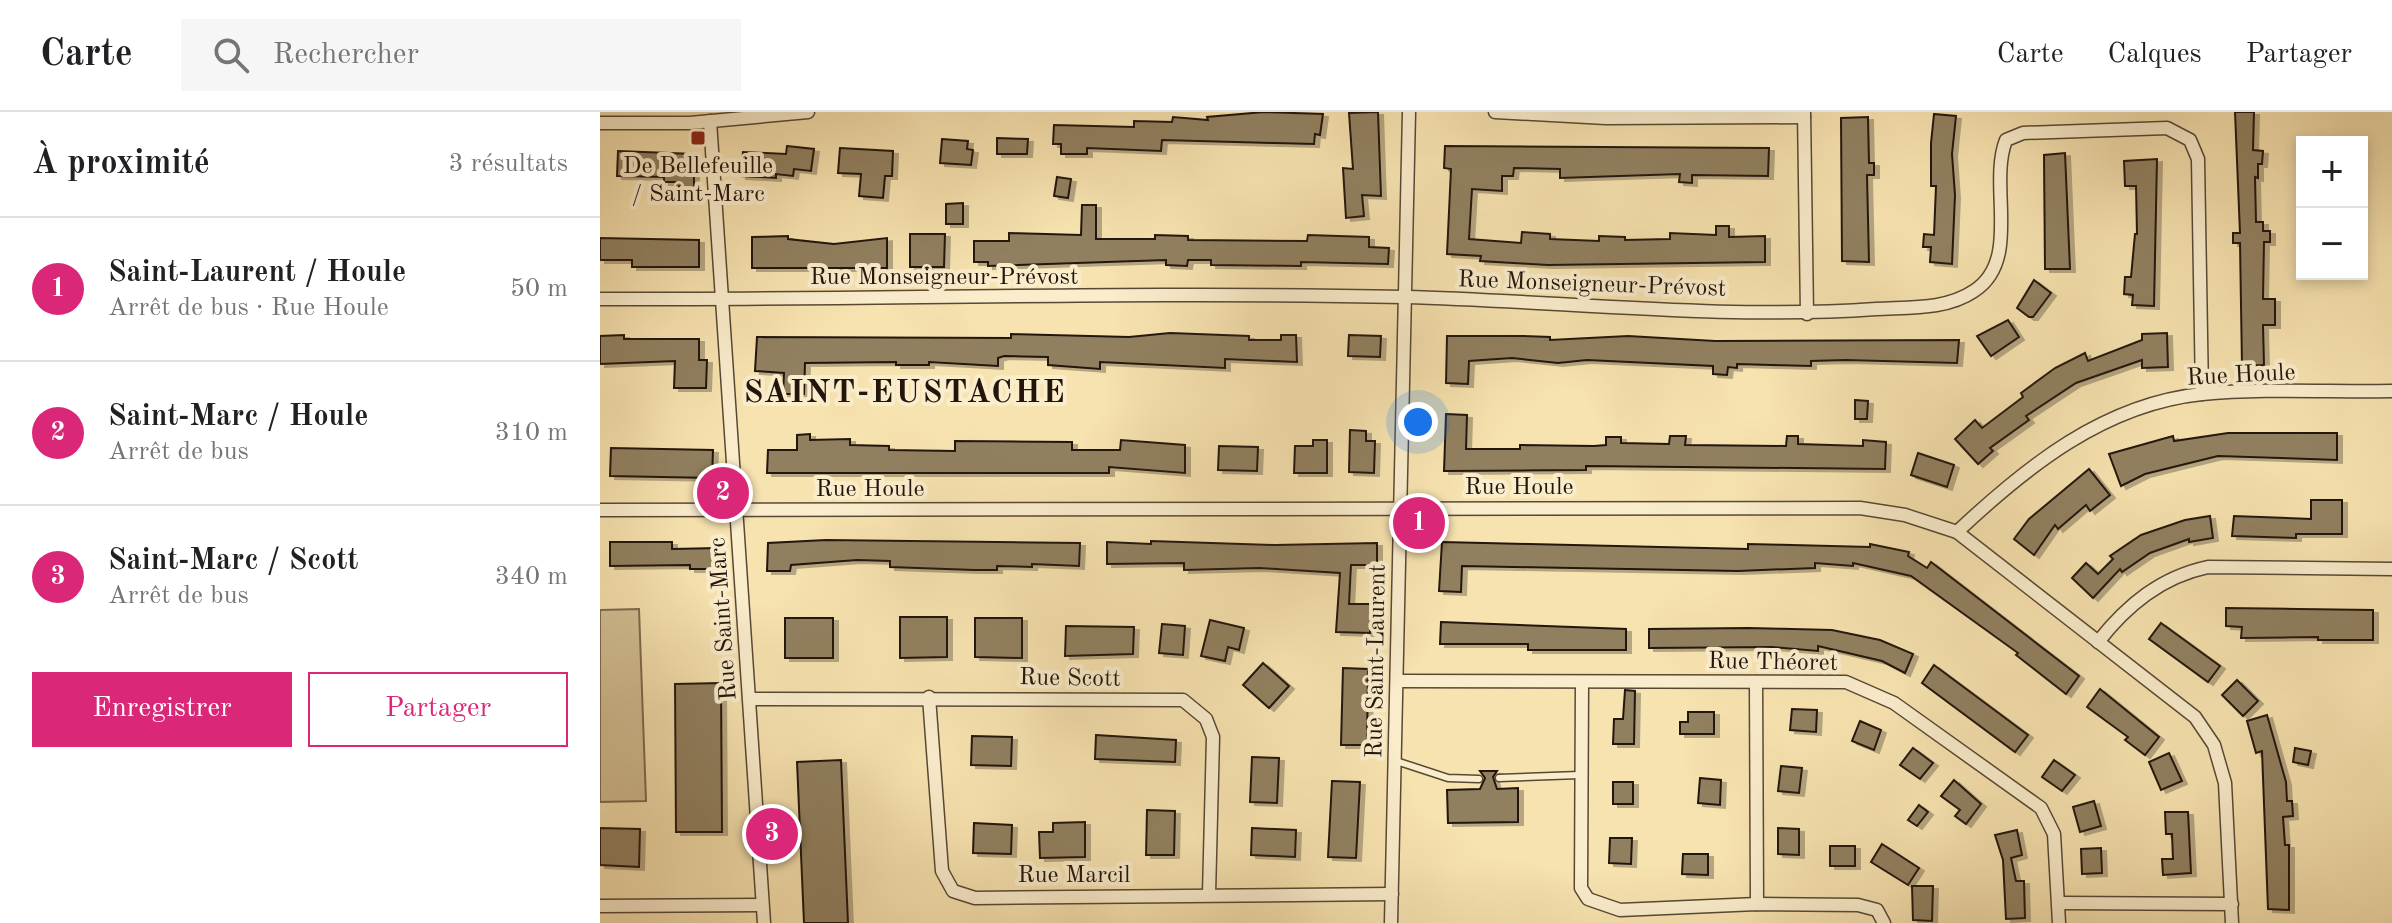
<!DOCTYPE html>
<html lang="fr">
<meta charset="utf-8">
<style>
body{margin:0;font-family:"Old Standard TT",serif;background:#f6f6f6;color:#202124}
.controls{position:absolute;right:24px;top:24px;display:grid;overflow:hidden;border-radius:0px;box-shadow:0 4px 12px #0003}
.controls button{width:72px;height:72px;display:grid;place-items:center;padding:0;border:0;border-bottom:2px solid #e0e0e0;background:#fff;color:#202124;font:40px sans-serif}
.you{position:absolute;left:818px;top:310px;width:28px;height:28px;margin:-20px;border:6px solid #fff;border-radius:50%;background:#1a73e8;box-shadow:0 0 0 12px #1a73e833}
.badge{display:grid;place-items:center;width:52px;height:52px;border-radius:50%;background:#db2777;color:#fff;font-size:26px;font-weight:700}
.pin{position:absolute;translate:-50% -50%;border:4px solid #fff;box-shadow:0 2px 8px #0006}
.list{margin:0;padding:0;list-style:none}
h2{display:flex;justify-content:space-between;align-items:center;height:104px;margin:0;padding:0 32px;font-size:34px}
h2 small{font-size:26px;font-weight:400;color:#757577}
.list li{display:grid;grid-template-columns:52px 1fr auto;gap:24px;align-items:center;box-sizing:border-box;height:144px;padding:0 32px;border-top:2px solid #e0e0e0}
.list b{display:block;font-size:30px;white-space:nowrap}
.list p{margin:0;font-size:26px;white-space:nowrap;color:#757577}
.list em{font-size:26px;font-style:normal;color:#757577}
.actions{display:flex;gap:16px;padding:24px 32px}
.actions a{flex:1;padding:18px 0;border:2px solid #db2777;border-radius:0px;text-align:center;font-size:28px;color:#db2777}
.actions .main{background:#db2777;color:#fff}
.icon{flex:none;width:44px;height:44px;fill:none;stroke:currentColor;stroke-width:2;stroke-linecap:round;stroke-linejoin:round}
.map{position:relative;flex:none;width:1792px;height:811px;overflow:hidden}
header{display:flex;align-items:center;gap:48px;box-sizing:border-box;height:112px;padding:0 40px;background:#fff;border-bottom:2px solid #e0e0e0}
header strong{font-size:38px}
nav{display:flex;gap:44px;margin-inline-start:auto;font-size:28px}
.search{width:560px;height:72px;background:#f6f6f6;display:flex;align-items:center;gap:20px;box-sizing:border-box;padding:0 28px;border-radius:0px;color:#757577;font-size:30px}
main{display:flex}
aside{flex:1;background:#fff}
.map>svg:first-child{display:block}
.green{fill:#d3c094;stroke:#7b6a50;stroke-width:2}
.building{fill:#918061;stroke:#23150c;stroke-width:2;filter:url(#shadow)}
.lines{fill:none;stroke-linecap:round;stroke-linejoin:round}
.service-casing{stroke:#584835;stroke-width:9}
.minor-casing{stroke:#584835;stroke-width:15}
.service{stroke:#faedcc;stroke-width:6}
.minor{stroke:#faedcc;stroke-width:12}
.poi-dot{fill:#8f2418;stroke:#faedcc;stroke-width:3}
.labels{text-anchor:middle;stroke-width:8;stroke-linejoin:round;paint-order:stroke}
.poi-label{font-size:24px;fill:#23150c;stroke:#faedcc}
.street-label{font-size:24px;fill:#23150c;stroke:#faedcc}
.district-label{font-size:32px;font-weight:bold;letter-spacing:2px;fill:#23150c;stroke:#faedcc}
</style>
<header>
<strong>Carte</strong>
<div class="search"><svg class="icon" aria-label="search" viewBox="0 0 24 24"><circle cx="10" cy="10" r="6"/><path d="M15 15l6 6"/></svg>Rechercher</div>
<nav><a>Carte</a><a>Calques</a><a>Partager</a></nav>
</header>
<main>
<aside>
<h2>À proximité<small>3 résultats</small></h2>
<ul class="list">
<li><span class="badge">1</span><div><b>Saint-Laurent / Houle</b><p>Arrêt de bus · Rue Houle</p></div><em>50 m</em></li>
<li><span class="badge">2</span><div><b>Saint-Marc / Houle</b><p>Arrêt de bus</p></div><em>310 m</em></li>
<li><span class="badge">3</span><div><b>Saint-Marc / Scott</b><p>Arrêt de bus</p></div><em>340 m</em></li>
</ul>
<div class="actions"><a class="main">Enregistrer</a><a>Partager</a></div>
</aside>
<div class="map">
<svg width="1792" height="811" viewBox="0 0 1792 811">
<defs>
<filter id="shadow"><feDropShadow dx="5" dy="3" stdDeviation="0" flood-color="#0004"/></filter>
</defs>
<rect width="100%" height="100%" fill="#f7e3b0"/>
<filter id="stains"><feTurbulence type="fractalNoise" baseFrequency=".0025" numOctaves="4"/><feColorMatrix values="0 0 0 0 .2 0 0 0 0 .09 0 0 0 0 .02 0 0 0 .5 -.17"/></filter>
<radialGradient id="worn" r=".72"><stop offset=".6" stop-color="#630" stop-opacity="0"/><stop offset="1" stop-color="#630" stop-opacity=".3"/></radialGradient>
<path class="green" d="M39,497L46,689L0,690V498Z"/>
<g class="building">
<path d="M664,0L723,2L720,23L715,22L714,32L562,28L561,39L487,36V42H461V32H453L454,13L534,15V9L572,10L573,5L608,8L607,5Z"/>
<path d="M778,0L781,84L762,83L764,104L746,106L743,56L753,57L749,1Z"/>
<path d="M1635,0H1654L1653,38L1663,39L1662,52H1658V66L1655,65L1656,110H1663V119H1670V130H1664L1663,187H1675V213H1663L1664,253L1642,254L1640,131H1633V121H1640Z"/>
<path d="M1334,2L1356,4L1352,42L1355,83L1352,152L1330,150L1331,135H1323L1324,122L1334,123L1336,74H1331V31Z"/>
<path d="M1268,5L1269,51H1274V63H1267L1269,150L1242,149L1241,6Z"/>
<path d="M397,26L428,27L427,42H397Z"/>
<path d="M342,27L368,29L367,37L373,38L371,53L340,51Z"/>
<path d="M187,34L214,37L211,59L194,57L193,64L176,62V66L141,64L143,40L186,42Z"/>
<path d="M845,34L1169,36L1168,64L1092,63V71L1079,70L1080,62L960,66V57L914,56L913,64H902V79L872,77L869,127L921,131L922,120L950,122V127L999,129V124L1025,125V128L1070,127V121L1116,123V114H1129V125L1165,124V150L948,153L880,149L881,144L847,142L851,57L844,56Z"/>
<path d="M240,36L293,39L292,64H285L283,86L259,84L261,62L238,61Z"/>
<path d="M18,39L94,42V80H76V70H64V65L17,64Z"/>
<path d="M1465,41L1470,157H1445L1444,43Z"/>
<path d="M1557,47L1554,194L1532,193L1533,183L1524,182L1525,165H1531L1535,122H1537L1536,74H1525L1524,49Z"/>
<path d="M457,65L471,67L468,86L454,84Z"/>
<path d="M363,91V112H346V92Z"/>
<path d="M482,93H496V127H555V123L588,124V128L707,129L708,123L769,125V135L789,136L788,152L701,150V154L611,153V148H588L587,154L566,153V148L388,154V150H374V129H409V121L481,123Z"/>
<path d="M310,122H345L344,155H310Z"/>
<path d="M188,124V127L234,132L287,126V156H152V125Z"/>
<path d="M0,126L99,128V155H32V148H0Z"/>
<path d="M1434,168L1451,181L1433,205H1429L1417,196Z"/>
<path d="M1408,208L1419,225L1391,244L1377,224Z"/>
<path d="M570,221L649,224V228H681V223H696L697,250L625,247V256L500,250V257L448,253V245L404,244L398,246V254L329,250V253H296V250L205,251L204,282H183L184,261L155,259L157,225L411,226V222L529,225Z"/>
<path d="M1567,221L1568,255L1542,256V248L1476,271L1426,304L1429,308L1390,336L1393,339L1378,352L1355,327L1375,308L1382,316L1423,285L1421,281L1455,256L1485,241L1488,249L1542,228V222Z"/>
<path d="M24,223V227H99V248H107L106,276H74L75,249L0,252V224Z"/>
<path d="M749,223L781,224L780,245L748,244Z"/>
<path d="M847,224H923L950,225V228L1028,224L1115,229L1359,228L1357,251L1246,248L1211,249V254L1137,252V256L1128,255L1127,263L1113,262V254L987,248L958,251L912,246L869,249L868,272L846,271Z"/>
<path d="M1255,288L1268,289L1267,307H1255Z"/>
<path d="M846,302L867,303L866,337H920V333L994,334L1006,333V325H1021V331L1069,332L1070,324H1086L1085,333L1186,334L1187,324H1198V332L1263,334V328L1286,330L1285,357L986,354V358L844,359Z"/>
<path d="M750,318L766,319V329H775L774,361L749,360Z"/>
<path d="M1628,321H1737V348L1618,344L1545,362L1521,374L1509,342L1573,324L1574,329Z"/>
<path d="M210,322V328L250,327V333L289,334V338L355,339V329L472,330V338H520L521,328L585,333V361L509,355V361H167L168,338H197V323Z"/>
<path d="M713,328H727V361H694L695,334H713Z"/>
<path d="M619,334L658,335L657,359L618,358Z"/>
<path d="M11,336L113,338L112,366L10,364Z"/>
<path d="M1318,341L1354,353L1347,375L1311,363Z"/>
<path d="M1489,357L1510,383L1490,399L1486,393L1458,417L1455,413L1434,443L1414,427L1429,407Z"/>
<path d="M1711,388H1742V422H1696V426L1632,424L1634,404L1711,407Z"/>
<path d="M1610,404L1613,426L1589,430V427L1550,441L1522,460L1520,457L1493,486L1472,466L1486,451L1498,462L1513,447L1510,444L1541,423L1585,408Z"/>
<path d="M226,428L480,431L479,454L432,452V455L397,454V458H374L290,455V449L257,448L191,453L190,459H167L168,431Z"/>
<path d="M551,429L675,433L777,431V453H751L749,492H771L770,521L736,520L740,461L659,456L584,458V451L507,452V430L551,432Z"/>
<path d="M10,430H72V437L119,436V457H90V453L10,454Z"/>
<path d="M842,430L1148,437V432L1270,435V432L1309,440L1308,444L1327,456L1331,450L1479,564L1466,582L1416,543L1418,541L1311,464L1253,451V454L1215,451V456L1138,459L862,454L861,480L839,479Z"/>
<path d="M1626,496L1773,498V528H1718V525L1641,526L1642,515L1626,514Z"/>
<path d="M300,505H347V545L300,546Z"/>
<rect x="185" y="506" width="48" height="40"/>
<path d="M375,506H422V546L375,545Z"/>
<path d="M610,508L644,516L639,538L628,535L625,549L601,544Z"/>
<path d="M841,510L1026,517V538H928V532H840Z"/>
<path d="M1561,511L1620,554L1608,570L1549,527Z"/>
<path d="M562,512L585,514L583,543L559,541Z"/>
<path d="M466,514L534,515L533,542L465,544Z"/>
<path d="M1148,516L1232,518L1280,528L1313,542L1305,561L1282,549L1218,534V539L1172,535L1049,536V517Z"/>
<path d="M663,551L689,574L669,596L643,573Z"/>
<path d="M1334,553L1428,623L1415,640L1322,571Z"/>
<path d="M743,556L768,557L767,633H741Z"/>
<path d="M1637,568L1658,589L1643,604L1622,583Z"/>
<path d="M121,571L122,720H76L75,572Z"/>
<path d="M1500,577L1559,625L1545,643L1525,628L1528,625L1487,595Z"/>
<path d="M1025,578L1035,579L1034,632H1013L1014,607H1023Z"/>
<path d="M1192,597L1217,598L1216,620L1190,618Z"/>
<path d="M1088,600H1114V622H1080V610H1088Z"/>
<path d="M1667,603L1686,670L1687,689H1692L1693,704L1683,705L1685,733H1689V798L1668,797L1662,639L1656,641L1647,609Z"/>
<path d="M1260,609L1281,618L1274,638L1252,629Z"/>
<path d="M496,623L576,628L575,650L495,647Z"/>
<path d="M372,624L412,625L411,654L371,653Z"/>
<path d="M1313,636L1333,651L1320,667L1300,653Z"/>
<path d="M1695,636L1711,639L1708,653L1693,650Z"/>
<path d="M1569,641L1582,669L1561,678L1549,650Z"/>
<path d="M652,645L679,646L677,691L650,690Z"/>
<path d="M241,648L248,811H204L197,650Z"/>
<path d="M1454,648L1475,663L1462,679L1442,665Z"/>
<path d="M1181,654L1202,656L1199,681L1178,679Z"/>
<path d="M880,659H897L893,665L897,677L918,676V710L848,711L847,678L880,677L885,666Z"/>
<path d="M1100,666L1121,668L1120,693L1098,691Z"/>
<path d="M1354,668L1381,692L1366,712L1355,704L1360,698L1341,684Z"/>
<path d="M732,669L760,670L756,746L728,745Z"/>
<rect x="1013" y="670" width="20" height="22"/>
<path d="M1494,689L1501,714L1480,720L1473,695Z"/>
<path d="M1319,693L1328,700L1317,714L1308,708Z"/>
<path d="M547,698L575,699L574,743H546Z"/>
<path d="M1565,700H1588L1591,761L1563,763L1562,747H1573L1572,722H1566Z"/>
<path d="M485,710V745L440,746L439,720H453V711Z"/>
<path d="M374,711L412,713L411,742L373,741Z"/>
<path d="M0,716L40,717L39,755L0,753Z"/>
<path d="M652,716L696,718L695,745L651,743Z"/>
<path d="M1178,716L1199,717V743L1178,742Z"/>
<path d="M1417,718L1422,743L1411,746L1416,769H1424L1425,806L1406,807L1403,748L1395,723Z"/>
<path d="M1010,726H1032L1031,752L1009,751Z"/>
<path d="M1282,732L1319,756L1308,773L1271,750Z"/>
<rect x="1230" y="734" width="25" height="20"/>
<path d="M1501,736L1502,761L1482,762L1481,737Z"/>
<path d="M1083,742H1108V763L1082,762Z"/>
<path d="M1312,774H1333L1332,809L1313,808Z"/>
</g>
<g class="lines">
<defs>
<g id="service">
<path d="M796,649L848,666L879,667"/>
<path d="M899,666L979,663"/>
</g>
<g id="minor">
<path d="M895,0L1006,6L1204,5"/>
<path d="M1204,0L1207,202"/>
<path d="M110,9L164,811"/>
<path d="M0,11H90L208,0"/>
<path d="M0,187C268,188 537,179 805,185C962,189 1120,208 1276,197C1309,195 1346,198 1374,179C1422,148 1388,74 1406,28L1423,21L1567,16L1590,28L1598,47L1602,282"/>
<path d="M0,398L1260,396L1305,403L1357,420L1595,605L1614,633L1625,671L1632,811"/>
<path d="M1357,420C1426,355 1504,292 1602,282C1664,276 1730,280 1792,279"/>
<path d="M1498,530C1527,493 1561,465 1608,455L1792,457"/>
<path d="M797,569L1246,570L1294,591L1441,696L1454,722L1459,811"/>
<path d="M982,570L981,776L988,787L1020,798L1157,792L1258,793L1277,798L1284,811"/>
<path d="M1156,570L1157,792"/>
<path d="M329,585L342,759L353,779L375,786L792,782"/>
<path d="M150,587L583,588L606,607L613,625L609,782"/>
<path d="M1459,791L1632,792"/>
<path d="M0,794L162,793"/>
<path d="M791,811L809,0"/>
</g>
</defs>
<use href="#service" class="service-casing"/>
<use href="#minor" class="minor-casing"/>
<use href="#service" class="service"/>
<use href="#minor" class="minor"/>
</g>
<rect class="poi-dot" x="90" y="18" width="16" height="16" rx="4"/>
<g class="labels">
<g class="poi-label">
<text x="98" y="61">De Bellefeuille<tspan x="98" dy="28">/ Saint-Marc</tspan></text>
</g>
<g class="street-label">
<text x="344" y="172">Rue Monseigneur-Prévost</text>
<text transform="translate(992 171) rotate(2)" y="8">Rue Monseigneur-Prévost</text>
<text transform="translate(1641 262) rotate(-3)" y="8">Rue Houle</text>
<text x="919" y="382">Rue Houle</text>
<text x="270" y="384">Rue Houle</text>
<text transform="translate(122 507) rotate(-94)" y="8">Rue Saint-Marc</text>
<text transform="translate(775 549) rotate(-89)" y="8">Rue Saint-Laurent</text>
<text transform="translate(1173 549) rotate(1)" y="8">Rue Théoret</text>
<text transform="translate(470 565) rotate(1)" y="8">Rue Scott</text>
<text x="474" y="770">Rue Marcil</text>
</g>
<g class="district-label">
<text x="305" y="290">SAINT-EUSTACHE</text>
</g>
</g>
<rect width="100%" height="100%" filter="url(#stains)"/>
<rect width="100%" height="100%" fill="url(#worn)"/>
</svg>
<div class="controls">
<button>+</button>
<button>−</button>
</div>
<div class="you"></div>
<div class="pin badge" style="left:819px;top:411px">1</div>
<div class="pin badge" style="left:123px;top:381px">2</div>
<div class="pin badge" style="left:172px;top:722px">3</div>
</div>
</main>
